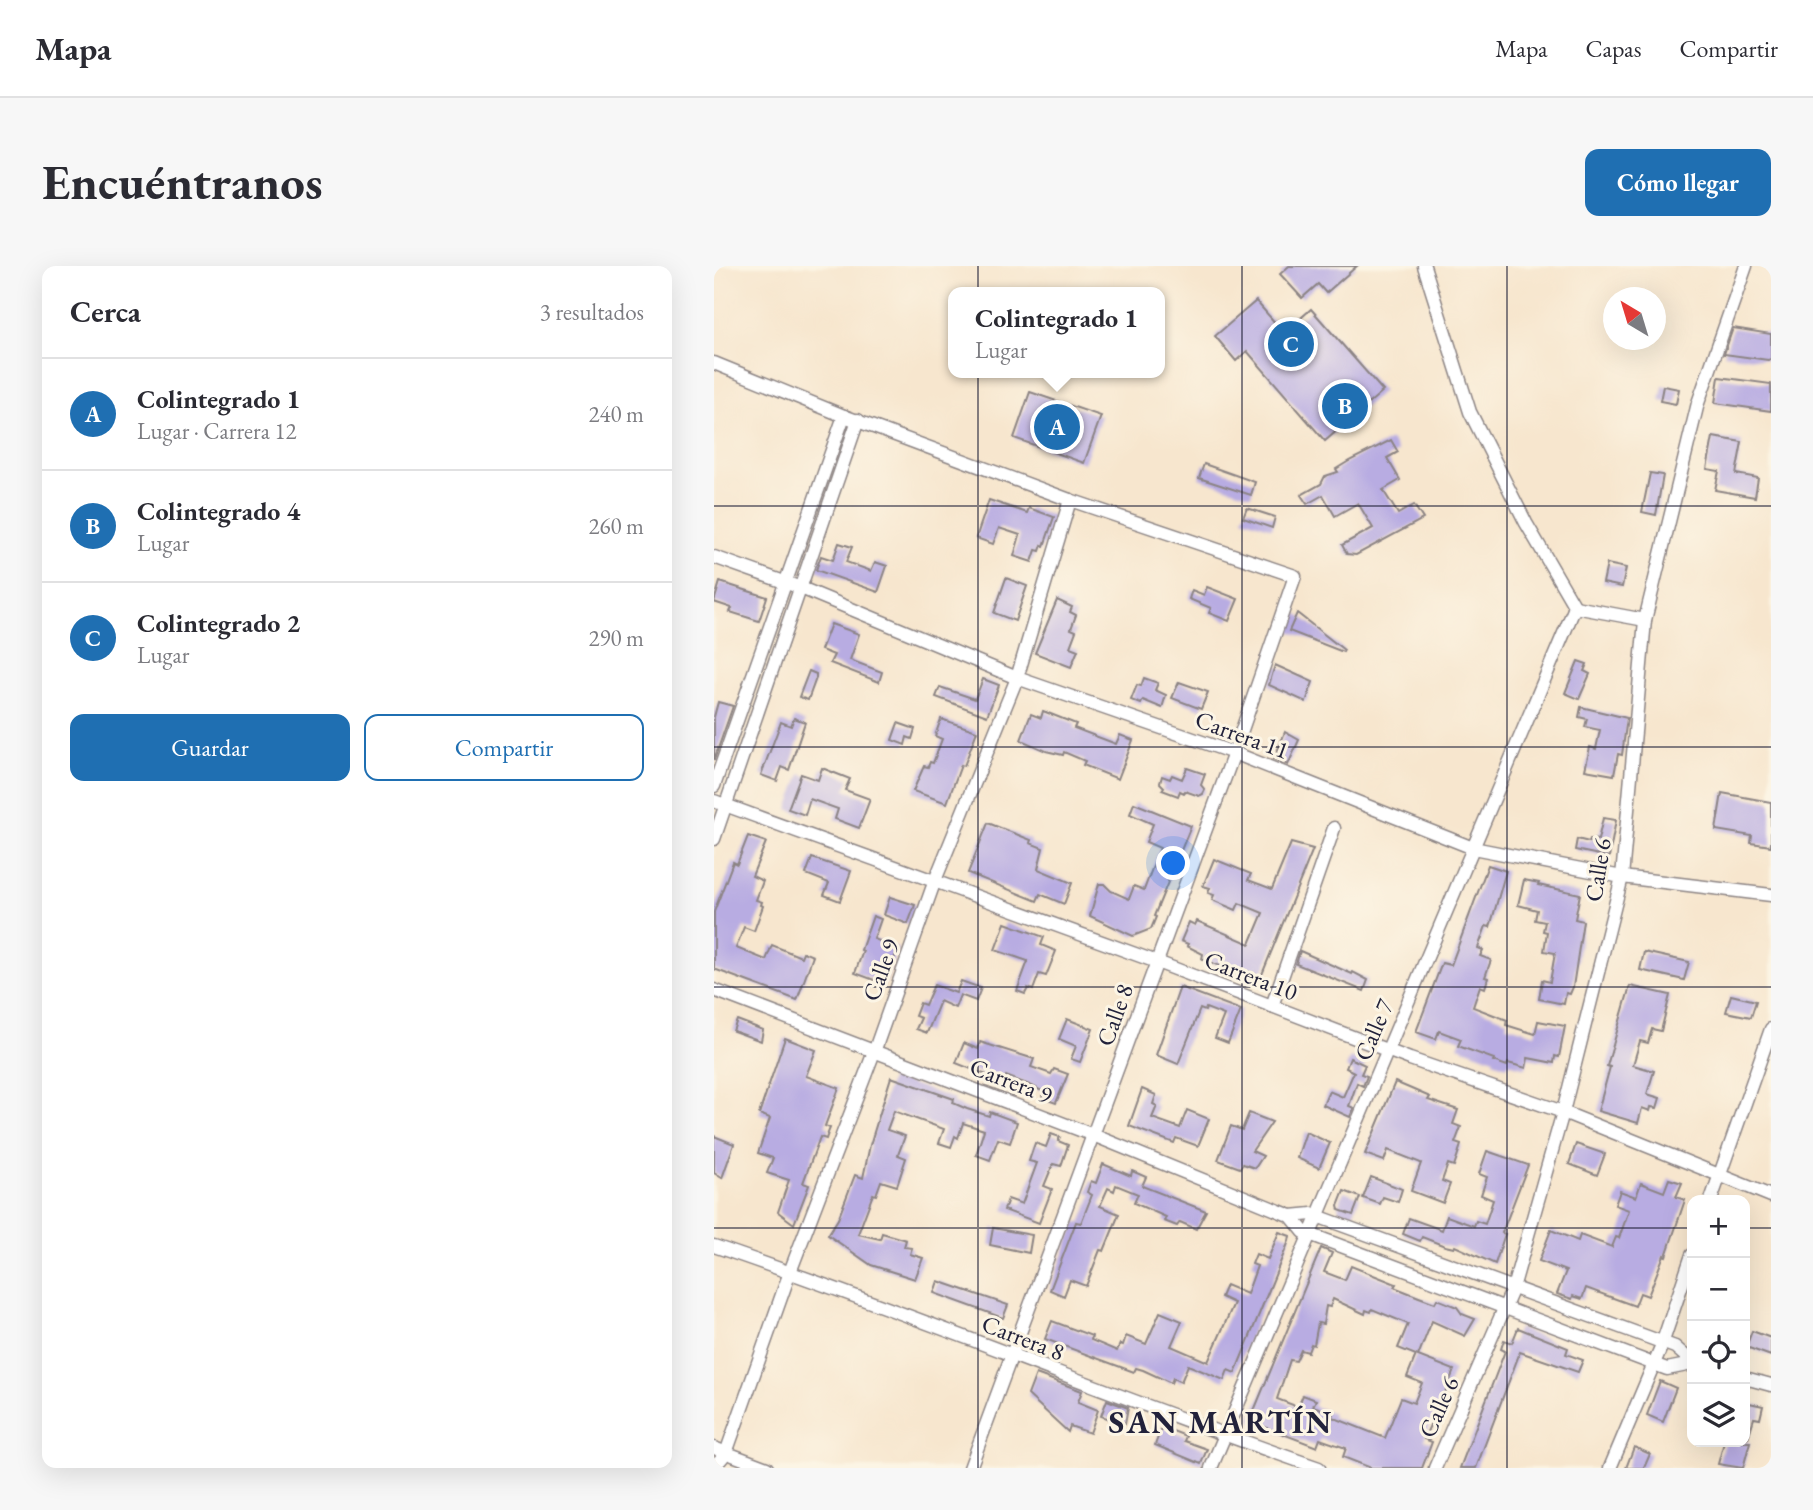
<!DOCTYPE html>
<html lang="es">
<meta charset="utf-8">
<style>
body{margin:0;font-family:"EB Garamond",serif;background:#f7f7f7;color:#2b2b33}
.controls{position:absolute;right:21px;bottom:21px;display:grid;overflow:hidden;border-radius:14px;box-shadow:0 7px 28px #0002}
.controls button{width:63px;height:63px;display:grid;place-items:center;padding:0;border:0;border-bottom:2px solid #e1e1e2;background:#fff;color:#2b2b33;font:35px sans-serif}
.compass{position:absolute;left:889px;top:21px;width:63px;height:63px;border-radius:50%;background:#fff;box-shadow:0 7px 28px #0002;rotate:322deg}
.you{position:absolute;left:460px;top:598px;width:24px;height:24px;margin:-18px;border:5px solid #fff;border-radius:50%;background:#1a73e8;box-shadow:0 0 0 10px #1a73e833}
.badge{display:grid;place-items:center;width:46px;height:46px;border-radius:50%;background:#1f6fb2;color:#fff;font-size:23px;font-weight:700}
.pin{position:absolute;translate:-50% -50%;border:4px solid #fff;box-shadow:0 2px 7px #0006}
.popup{position:absolute;left:234px;top:21px;width:217px;height:91px;box-sizing:border-box;display:grid;place-content:center;border-radius:14px;background:#fff;filter:drop-shadow(0 2px 5px #0005);font-size:23px;white-space:nowrap;color:#7c7c81}
.popup b{font-size:26px;color:#2b2b33}
.popup::after{content:'';position:absolute;left:50%;top:100%;margin-left:-14px;border:14px solid transparent;border-top-color:#fff}
.list{margin:0;padding:0;list-style:none}
h2{display:flex;justify-content:space-between;align-items:center;height:91px;margin:0;padding:0 28px;font-size:30px}
h2 small{font-size:23px;font-weight:400;color:#7c7c81}
.list li{display:grid;grid-template-columns:46px 1fr auto;gap:21px;align-items:center;box-sizing:border-box;height:112px;padding:0 28px;border-top:2px solid #e1e1e2}
.list b{display:block;font-size:26px;white-space:nowrap}
.list p{margin:0;font-size:23px;white-space:nowrap;color:#7c7c81}
.list em{font-size:23px;font-style:normal;color:#7c7c81}
.actions{display:flex;gap:14px;padding:21px 28px}
.actions a{flex:1;padding:16px 0;border:2px solid #1f6fb2;border-radius:14px;text-align:center;font-size:24px;color:#1f6fb2}
.actions .main{background:#1f6fb2;color:#fff}
.icon{flex:none;width:38px;height:38px;fill:none;stroke:currentColor;stroke-width:2;stroke-linecap:round;stroke-linejoin:round}
.map{position:relative;flex:none;width:1057px;height:1202px;overflow:hidden;border-radius:14px}
header{display:flex;align-items:center;gap:42px;box-sizing:border-box;height:98px;padding:0 35px;background:#fff;border-bottom:2px solid #e1e1e2}
header strong{font-size:33px}
nav{display:flex;gap:38px;margin-inline-start:auto;font-size:24px}
.intro{display:flex;align-items:center;justify-content:space-between;box-sizing:border-box;height:168px;padding:0 42px}
h1{margin:0;font-size:49px}
.button{padding:18px 32px;border-radius:14px;background:#1f6fb2;color:#fff;font-size:24px;font-weight:700}
main{display:flex;gap:42px;padding:0 42px}
aside{flex:1;background:#fff;border-radius:14px;box-shadow:0 7px 28px #0002}
.map>svg:first-child{display:block}
.building{fill:#b8ace2;fill-rule:evenodd}
.lines{fill:none;stroke-linecap:round;stroke-linejoin:round}
.minor-casing{stroke:#8c8484;stroke-width:15}
.minor{stroke:#fff;stroke-width:12}
.grid{fill:none;stroke:#22223b;stroke-width:2;stroke-opacity:0.55}
.labels{text-anchor:middle;stroke-width:6;stroke-linejoin:round;paint-order:stroke}
.street-label{font-size:24px;fill:#22223b;stroke:#fcf5e5}
.district-label{font-size:32px;font-weight:bold;letter-spacing:2px;fill:#22223b;stroke:#fcf5e5}
</style>
<header>
<strong>Mapa</strong>
<nav><a>Mapa</a><a>Capas</a><a>Compartir</a></nav>
</header>
<div class="intro"><h1>Encuéntranos</h1><a class="button">Cómo llegar</a></div>
<main>
<aside>
<h2>Cerca<small>3 resultados</small></h2>
<ul class="list">
<li><span class="badge">A</span><div><b>Colintegrado 1</b><p>Lugar · Carrera 12</p></div><em>240 m</em></li>
<li><span class="badge">B</span><div><b>Colintegrado 4</b><p>Lugar</p></div><em>260 m</em></li>
<li><span class="badge">C</span><div><b>Colintegrado 2</b><p>Lugar</p></div><em>290 m</em></li>
</ul>
<div class="actions"><a class="main">Guardar</a><a>Compartir</a></div>
</aside>
<div class="map">
<svg width="1057" height="1202" viewBox="0 0 1057 1202">
<rect width="100%" height="100%" fill="#fcf5e5"/>
<filter id="ink" filterUnits="userSpaceOnUse"><feTurbulence type="fractalNoise" baseFrequency=".0143" numOctaves="2"/><feDisplacementMap in="SourceGraphic" scale="14" xChannelSelector="R" yChannelSelector="G"/><feConvolveMatrix kernelMatrix="1 2 1 2 8 2 1 2 1" color-interpolation-filters="sRGB"/></filter>
<filter id="wash" filterUnits="userSpaceOnUse"><feTurbulence type="fractalNoise" baseFrequency=".00686" numOctaves="4" result="noise"/><feDisplacementMap in="SourceGraphic" scale="28" xChannelSelector="R" yChannelSelector="G"/><feGaussianBlur stdDeviation="1.57" result="paint"/><feColorMatrix in="noise" values="0 0 0 0 0 0 0 0 0 0 0 0 0 0 0 0 0 1.4 0 .05"/><feComposite in="paint" operator="in"/></filter>
<g filter="url(#wash)">
<rect width="100%" height="100%" fill="#f7e6ce"/>
<g id="blocks">
<g class="building">
<path d="M575,0H643L612,27L604,18L588,32L566,8Z"/>
<path d="M542,35L570,67L597,43L669,125L611,175L533,85L522,95L501,70Z"/>
<path d="M1019,62L1057,68V93L1054,94L1010,88Z"/>
<path d="M1005,111L1057,118V145L1001,137Z"/>
<path d="M949,120L965,123L962,138L946,135Z"/>
<path d="M316,126L387,150L370,197L300,172Z"/>
<path d="M999,171L1028,176L1022,208L1044,212L1041,231L1001,224L1005,205L993,203Z"/>
<path d="M677,174L684,186L673,192L686,214L669,224L684,248L700,239L709,253L642,289L633,288L628,279L659,262L644,237L621,250L609,229L593,238L587,229L607,218L611,210L624,206L622,203L635,195Z"/>
<path d="M490,198L541,216L537,229L485,212Z"/>
<path d="M936,207L949,209L942,249L928,246Z"/>
<path d="M275,234L313,247L315,242L340,251L330,280L328,279L326,285L322,284L318,296L300,290L306,269L285,262L279,278L262,272Z"/>
<path d="M533,242L561,251L558,262L529,252Z"/>
<path d="M125,277L138,281L132,296L157,305L161,296L173,300L164,326L102,304L107,290L119,294Z"/>
<path d="M893,298L912,302L908,321L889,317Z"/>
<path d="M292,312L313,320L301,355L280,347Z"/>
<path d="M6,316L53,331L45,355L16,346L18,342L0,336Z"/>
<path d="M493,321L524,333L515,355L495,347L497,342L475,333L478,324L490,329Z"/>
<path d="M343,334L358,341L356,346L362,349L357,363L362,365L356,381L364,384L357,401L321,387Z"/>
<path d="M583,347L630,384L629,386L575,365Z"/>
<path d="M117,358L145,368L136,394L168,406L165,416L116,397L120,389L107,384Z"/>
<path d="M864,395L873,398L870,405L876,408L865,433L851,427Z"/>
<path d="M561,399L599,416L592,436L555,419Z"/>
<path d="M95,405L102,408V412L94,434L85,431Z"/>
<path d="M430,412L444,417L441,424L452,429L448,442L429,434L427,438L417,434L423,419L427,420Z"/>
<path d="M269,413L285,419L273,450L222,431L226,421L261,433Z"/>
<path d="M465,416L494,426L487,443L458,432Z"/>
<path d="M4,436L19,440L0,494V451Z"/>
<path d="M867,441L913,452L908,489L904,488L900,509L871,504L876,481L882,483L886,464L871,461L873,453L865,451Z"/>
<path d="M329,445L362,458L360,462L402,478L406,469L419,474L404,513L369,499L371,495L350,486L349,489L332,485L307,474L317,448L327,452Z"/>
<path d="M80,452L91,456L75,504L68,501L63,515L47,509L67,456L77,460Z"/>
<path d="M227,453L263,465L250,500L247,499L233,537L199,525L210,500L214,501L216,496L219,497L228,473L221,470Z"/>
<path d="M184,457L201,463L198,473L193,471L191,479L178,474Z"/>
<path d="M571,466L585,474L574,499L560,493Z"/>
<path d="M108,502L136,513L131,524L156,533L145,562L121,553L124,543L96,533L91,549L74,543L87,508L104,514Z"/>
<path d="M473,502L491,508L487,519L491,524L489,528L485,530L471,525L470,527L466,525L464,530L448,524L450,521L446,517L448,510L456,513L458,509L468,513Z"/>
<path d="M1008,527L1057,536V580L1037,577L1038,570L1002,564Z"/>
<path d="M420,537L477,560L440,650L442,651L437,663L419,670L376,650L385,618H390L397,625L415,633L420,620L430,624L436,608L446,582L432,576L439,558L416,548Z"/>
<path d="M889,552L902,554L895,591L861,584L863,573L875,576L876,573L884,574Z"/>
<path d="M274,557L317,574L316,577L329,582L324,603L358,617L350,638L326,628L323,635L254,607Z"/>
<path d="M34,570L52,576L38,610L49,615L42,634L48,636L47,639L49,640L40,665L30,661L22,682L52,694L58,679L87,691L89,686L99,690L83,734L0,703V646L19,596L23,598Z"/>
<path d="M577,577L599,583L547,711L527,703L524,707L488,693L489,688L473,680L474,678L467,675L475,656L481,659L483,655L536,678L549,647L525,637L522,644L498,634L500,629L494,627L496,622L489,620L500,593L537,608L534,614L558,623Z"/>
<path d="M98,592L137,605L126,635L110,629L115,617L92,608Z"/>
<path d="M774,599L792,605L776,661L772,660L764,682L769,684L766,690L777,694L771,711L774,712L771,722L766,720L759,741L793,754L792,759L821,768L824,755L851,760L845,791L841,790L840,797L814,792L812,802L794,797L793,800L779,795L780,793L744,780L747,773L725,765L722,773L702,766L728,697L737,699Z"/>
<path d="M810,614L825,617L824,619L866,628L861,653L869,655L859,721L856,728L852,727L850,738L825,733L828,714L836,716L841,687L830,685L833,666L829,665L831,656L821,654L823,644L804,639Z"/>
<path d="M176,631L201,639L194,658L170,649Z"/>
<path d="M159,650L167,653L160,673L184,682L171,718L141,707L149,685L147,684Z"/>
<path d="M291,657L330,671L327,679L342,685L332,710L325,708L319,724L314,722L311,728L303,725L314,695L281,684Z"/>
<path d="M586,685L638,708L639,706L654,714L650,725L582,698Z"/>
<path d="M930,686L975,696L970,714L926,704Z"/>
<path d="M247,715L267,722L262,735L246,729L241,742L226,735L213,767L202,763L207,752L201,750L206,737L211,739L220,719L242,727Z"/>
<path d="M916,720L956,729L947,765L938,763L934,777L926,775L919,799L940,805L933,828L946,832L943,842L937,841L936,845L928,842L924,857L884,845L896,801L893,800Z"/>
<path d="M466,721L527,744L514,777L501,772L510,749L492,742L491,745L486,743L464,798L442,789Z"/>
<path d="M1017,729L1042,735L1037,751L1012,746Z"/>
<path d="M353,753L379,763L366,796L357,793L362,780L345,773Z"/>
<path d="M23,754L49,764L47,775L19,765Z"/>
<path d="M71,772L102,784L92,810L125,822L111,860L116,862L114,867L112,873L106,871L89,917L95,919L80,958L64,946L75,914L53,907L59,892L44,887L56,852L45,848Z"/>
<path d="M266,776L320,793L317,801L337,808L340,803L354,808L342,837L328,832L330,826L318,820L292,810L290,816L242,797L250,777L264,783Z"/>
<path d="M636,792L651,799L647,808L653,810L649,820L643,817L635,840L640,842L636,851L609,839L615,825L629,831L640,806L632,802Z"/>
<path d="M177,811L240,833L239,837L253,843L275,850L276,846L303,856L296,877L284,873L276,894L262,889L270,864L249,857L244,872L241,870L237,881L225,877L230,863L180,845L173,864L191,870L184,889L192,892L183,920L167,915L162,929L159,928L144,968L166,973L168,967L192,974L190,981L198,982L196,988L209,992L201,1013L157,999L114,969L124,953L141,909L149,912L156,879Z"/>
<path d="M681,816L716,831L714,834L744,844L739,858L747,861L741,877L747,879L740,900L734,898L728,915L736,918L729,937L697,925L707,897L674,884L670,895L651,888Z"/>
<path d="M428,823L442,829L439,838L443,840L438,852L466,862L473,844L495,853L484,880L462,872L460,877L415,860Z"/>
<path d="M535,847L558,856L538,885L549,890L541,902L529,898L526,902L504,894L517,860L528,864Z"/>
<path d="M592,866L616,877L605,902L583,892Z"/>
<path d="M337,868L346,871L344,875L354,879L347,900L339,898L330,920L338,923L325,957L290,944L294,933L308,938L323,897L315,895L321,877L332,881Z"/>
<path d="M0,870L20,878L8,912L0,907Z"/>
<path d="M862,878L891,888L883,909L855,898Z"/>
<path d="M773,885L814,899L788,967L791,968L781,998L741,980L740,982L731,980L708,971L706,975L689,968L695,952L728,964L733,950L760,960L762,955L771,958L779,934L767,929L773,911L765,908Z"/>
<path d="M389,898L417,910L418,905L432,911L428,920L492,945L482,963L466,956L463,960L450,955L452,951L420,937L424,928L402,919L400,925L394,922L386,940L405,948L390,985L386,984L372,1020L356,1014L350,1030L336,1024L362,956L367,957L378,929L373,926L377,915L382,917Z"/>
<path d="M657,911L688,923L684,936L669,931L666,938L649,932Z"/>
<path d="M955,913L968,917L962,931L971,934L952,990L950,989L934,1030L926,1027L921,1040L872,1022L868,1033L859,1030L858,1033L843,1028L852,1005L825,995L837,964L864,975L866,969L898,981L902,971L905,972L915,944L901,939L906,925L922,931L927,917L950,926Z"/>
<path d="M630,925L646,931L639,949L625,944L624,940Z"/>
<path d="M279,962L318,969L315,987L276,979Z"/>
<path d="M565,966L576,970L575,975L521,1107L514,1104L510,1114L474,1099L467,1116L459,1112L457,1117L429,1104L422,1102L420,1106L331,1073L338,1055L378,1070L377,1074L403,1085L406,1078L409,1079L412,1070L432,1078L446,1046L468,1055L457,1080L494,1096L520,1037L507,1031L512,1019L533,1028L543,1000L538,998L542,988L554,993Z"/>
<path d="M607,982L618,987L610,1006L631,1014L637,1000L682,1018L680,1021L705,1031L721,1037L723,1033L743,1041L748,1048L761,1053L751,1070L718,1055L704,1090L740,1104L721,1152H719L710,1173L718,1176L708,1202H657L629,1191L632,1182L606,1173L603,1181L540,1157L537,1152ZM619,1033L651,1048L652,1044L657,1046L658,1043L694,1058L684,1082L702,1089L693,1111L708,1117L700,1137L687,1132L671,1172L618,1151L619,1147L599,1140L602,1134L589,1129L584,1141L563,1133L576,1094L582,1095L587,1084L594,1086L597,1078L600,1079L604,1057L609,1058L612,1040L616,1041Z"/>
<path d="M224,1015L294,1039L289,1052L220,1027Z"/>
<path d="M804,1062L854,1082L852,1088L869,1094L864,1106L806,1086L762,1202H746L791,1085L787,1083L790,1074L798,1077Z"/>
<path d="M1038,1065L1057,1072V1090L1032,1081Z"/>
<path d="M322,1108L368,1125L364,1136L384,1144L376,1167L356,1160L354,1166L314,1129Z"/>
<path d="M946,1115L962,1122L949,1156L933,1149Z"/>
<path d="M393,1134L414,1142L411,1158L387,1150Z"/>
<path d="M1031,1136L1049,1140L1046,1153L1040,1152L1034,1172H1031Z"/>
<path d="M448,1161L472,1170L470,1175L493,1183L487,1198L441,1179Z"/>
<path d="M1010,1176H1036L1029,1202L1004,1198Z"/>
<path d="M920,1181L936,1188L930,1202H912Z"/>
</g>
</g>
</g>
<g filter="url(#ink)">
<use href="#blocks" fill-opacity="0" stroke="#8c8484" stroke-width="2"/>
<g class="lines">
<defs>
<g id="minor">
<path d="M710,0L756,146L812,257L861,341"/>
<path d="M0,97L130,150L356,234L581,310L520,487L256,1202"/>
<path d="M0,291L87,322L303,412L520,487L759,582L908,611L1057,629"/>
<path d="M861,341L931,354"/>
<path d="M0,520L130,150"/>
<path d="M0,535L443,696L696,793L849,846L1057,930"/>
<path d="M0,573L144,154"/>
<path d="M0,724L379,869L577,950L598,948L603,950L961,1081L978,1096"/>
<path d="M558,740L620,562"/>
<path d="M997,934L1057,763"/>
<path d="M577,950L590,966L953,1103L978,1098"/>
<path d="M0,980C203,1049 402,1132 605,1202"/>
<path d="M1031,1112L1057,1119"/>
<path d="M0,1182L53,1202"/>
<path d="M0,1201L12,1187L76,1006L160,786L220,617L303,412L356,234"/>
<path d="M497,1202L861,341"/>
<path d="M721,1202L799,1022L849,846L908,611L931,354L984,137L1032,0"/>
<path d="M896,1202L947,1081L978,989"/>
</g>
</defs>
<use href="#minor" class="minor-casing"/>
<use href="#minor" class="minor"/>
</g>
</g>
<path class="grid" d="M264,0V1202M528,0V1202M793,0V1202M0,240H1057M0,481H1057M0,721H1057M0,962H978M1031,962H1057"/>
<g class="labels">
<g class="street-label">
<text transform="translate(528 469) rotate(20)" y="8">Carrera 11</text>
<text transform="translate(884 604) rotate(-81)" y="8">Calle 6</text>
<text transform="translate(167 704) rotate(-70)" y="8">Calle 9</text>
<text transform="translate(537 710) rotate(21)" y="8">Carrera 10</text>
<text transform="translate(401 749) rotate(-70)" y="8">Calle 8</text>
<text transform="translate(660 764) rotate(-67)" y="8">Calle 7</text>
<text transform="translate(297 815) rotate(21)" y="8">Carrera 9</text>
<text transform="translate(309 1072) rotate(21)" y="8">Carrera 8</text>
<text transform="translate(725 1141) rotate(-66)" y="8">Calle 6</text>
</g>
<g class="district-label">
<text x="507" y="1167">SAN MARTÍN</text>
</g>
</g>
</svg>
<div class="controls">
<button>+</button>
<button>−</button>
<button><svg class="icon" aria-label="locate" viewBox="0 0 24 24"><circle cx="12" cy="12" r="6"/><path d="M12 2v4M12 18v4M2 12h4M18 12h4"/></svg></button>
<button><svg class="icon" aria-label="layers" viewBox="0 0 24 24"><path d="M12 4l9 5-9 5-9-5zM3 14l9 5 9-5"/></svg></button>
</div>
<svg class="compass" viewBox="-18 -18 36 36"><path d="M0-13l5 13h-10z" fill="#e53935"/><path d="M0 13l5-13h-10z" fill="#7c7c81"/></svg>
<div class="you"></div>
<div class="pin badge" style="left:343px;top:161px">A</div>
<div class="popup"><b>Colintegrado 1</b>Lugar</div>
<div class="pin badge" style="left:631px;top:140px">B</div>
<div class="pin badge" style="left:577px;top:78px">C</div>
</div>
</main>
